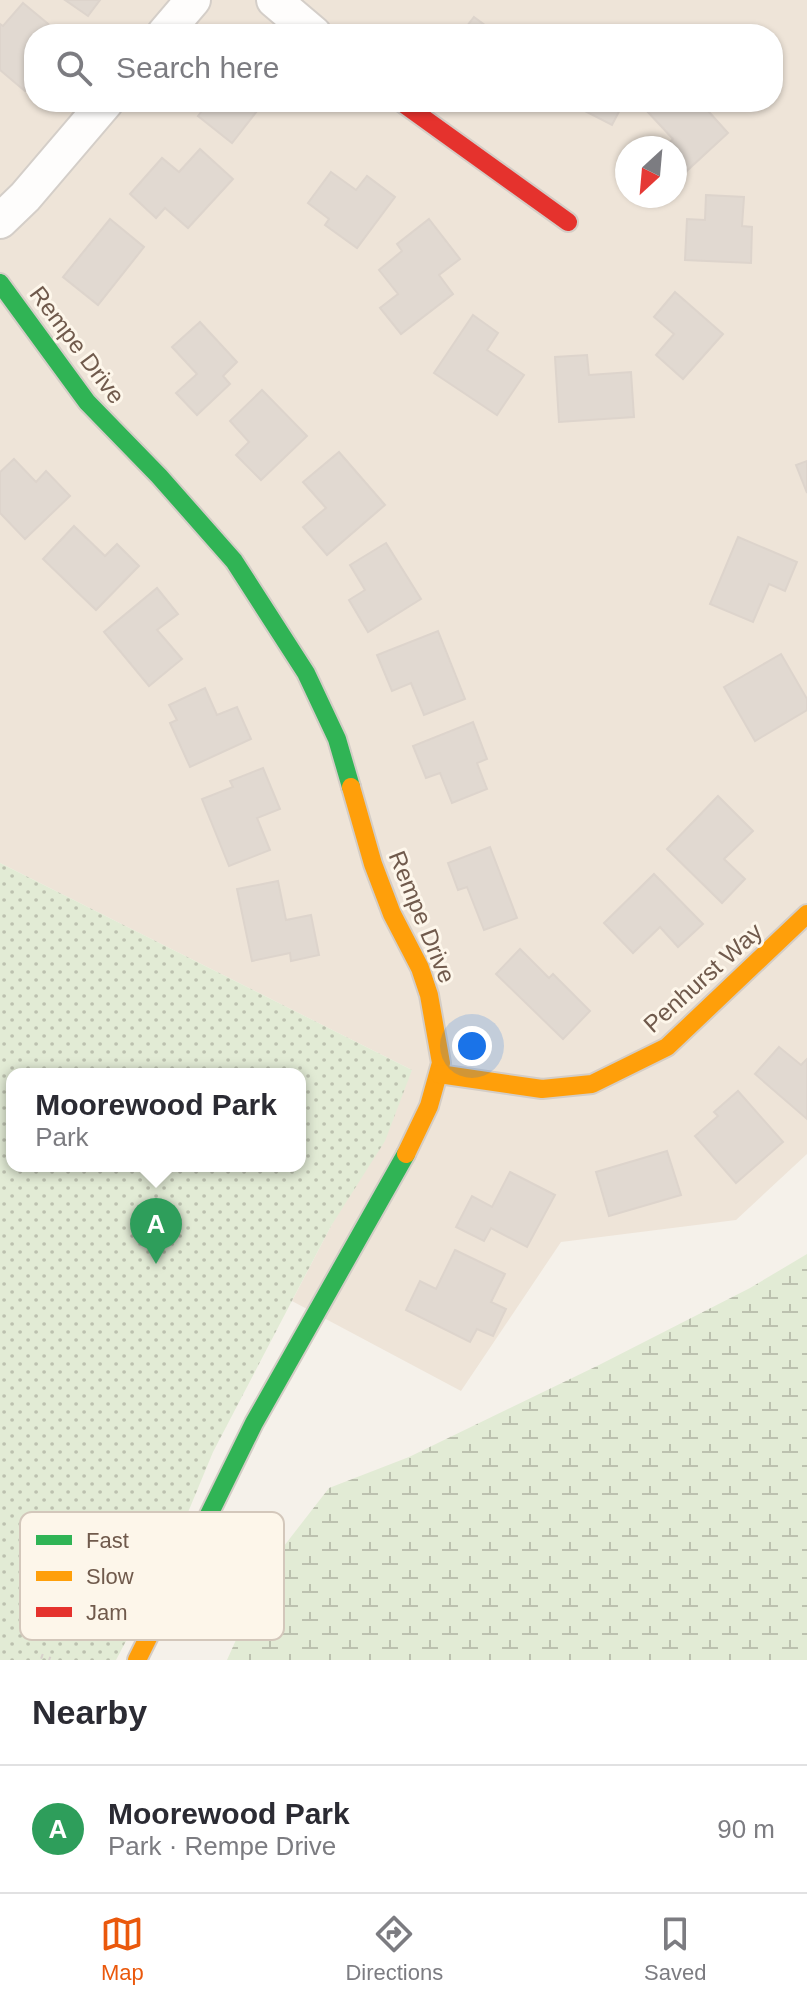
<!DOCTYPE html>
<meta charset="utf-8">
<style>
body{margin:0;font-family:Arial,sans-serif;background:#f7f7f7;color:#2b2b33}
.compass{position:absolute;left:615px;top:136px;width:72px;height:72px;border-radius:50%;background:#fff;box-shadow:0 2px 6px #0004;rotate:206deg}
.you{position:absolute;left:472px;top:1046px;width:28px;height:28px;margin:-20px;border:6px solid #fff;border-radius:50%;background:#1a73e8;box-shadow:0 0 0 12px #1a73e833}
.badge{display:grid;place-items:center;width:52px;height:52px;border-radius:50%;background:#ea580c;color:#fff;font-size:26px;font-weight:700}
.pin{position:absolute;translate:-50% -66px;filter:drop-shadow(0 2px 4px #0008)}
.pin::after{content:'';position:absolute;top:42px;width:28px;height:24px;background:inherit;clip-path:polygon(0 0,100% 0,50% 100%)}
.popup{position:absolute;left:6px;top:1068px;width:300px;height:104px;box-sizing:border-box;display:grid;place-content:center;border-radius:16px;background:#fff;filter:drop-shadow(0 2px 6px #0005);font-size:26px;white-space:nowrap;color:#7c7c81}
.popup b{font-size:30px;color:#2b2b33}
.popup::after{content:'';position:absolute;left:50%;top:100%;margin-left:-16px;border:16px solid transparent;border-top-color:#fff}
.list{margin:0;padding:0;list-style:none}
h2{display:flex;justify-content:space-between;align-items:center;height:104px;margin:0;padding:0 32px;font-size:34px}
h2 small{font-size:26px;font-weight:400;color:#7c7c81}
.list li{display:grid;grid-template-columns:52px 1fr auto;gap:24px;align-items:center;box-sizing:border-box;height:128px;padding:0 32px;border-top:2px solid #e1e1e2}
.list b{display:block;font-size:30px;white-space:nowrap}
.list p{margin:0;font-size:26px;white-space:nowrap;color:#7c7c81}
.list em{font-size:26px;font-style:normal;color:#7c7c81}
.icon{flex:none;width:44px;height:44px;fill:none;stroke:currentColor;stroke-width:2;stroke-linecap:round;stroke-linejoin:round}
.map{position:relative;flex:none;width:807px;height:1660px;overflow:hidden}
.search{position:absolute;background:#fff;box-shadow:0 2px 6px #0004;left:24px;right:24px;top:24px;height:88px;display:flex;align-items:center;gap:20px;box-sizing:border-box;padding:0 28px;border-radius:32px;color:#7c7c81;font-size:30px}
.sheet{height:232px;background:#fff}
nav{display:flex;justify-content:space-around;align-items:center;box-sizing:border-box;height:112px;border-top:2px solid #e1e1e2;background:#fff;font-size:22px;color:#7c7c81}
nav a{display:grid;justify-items:center;gap:4px}
nav .on{color:#ea580c}
.map>svg:first-child{display:block}
.residential{fill:#eee4d8;fill-rule:evenodd}
.wetland{fill:url(#wetland-marsh)}
.park{fill:url(#park-dots);fill-rule:evenodd}
.building{fill:#e1d9d1;stroke:#ddd4cc;stroke-width:2}
.lines{fill:none;stroke-linecap:round;stroke-linejoin:round}
.street-casing{stroke:#d4cec8;stroke-width:38}
.fast-casing{stroke:#d4cdc6;stroke-width:22}
.slow-casing{stroke:#d4cdc6;stroke-width:22}
.jam-casing{stroke:#d4cdc6;stroke-width:22}
.path{stroke:#d7d0cb;stroke-width:5;stroke-dasharray:2 6;stroke-linecap:butt}
.street{stroke:#fefdfc;stroke-width:34}
.fast{stroke:#30b455;stroke-width:18}
.slow{stroke:#ff9f0a;stroke-width:18}
.jam{stroke:#e5322d;stroke-width:18}
.labels{text-anchor:middle;stroke-width:6;stroke-linejoin:round;paint-order:stroke}
.street-label{font-size:24px;fill:#705a4c;stroke:#fdf6ea}
.key{fill:#fdf6ea;stroke:#d3c7bb;stroke-width:2}
.key-label{font-size:22px;fill:#705a4c}
</style>
<div class="map">
<svg width="807" height="1660" viewBox="0 0 807 1660">
<defs>
<pattern id="wetland-marsh" width="20" height="14" patternUnits="userSpaceOnUse" patternTransform="scale(2)"><rect width="20" height="14" fill="#e2ebd5"/><path d="M1 5h8M5 5V1M11 12h8M15 12V8" fill="none" stroke="#bcc1af"/></pattern>
<pattern id="park-dots" width="8" height="8" patternUnits="userSpaceOnUse" patternTransform="scale(2)"><rect width="8" height="8" fill="#e2ebd5"/><path d="M2 2h.1M6 6h.1" fill="none" stroke="#bcc1af" stroke-width="1.8" stroke-linecap="round"/></pattern>
</defs>
<rect width="100%" height="100%" fill="#f5f1ea"/>
<path class="residential" d="M0,0H807V1154L736,1220L561,1242L461,1391L292,1301L412,1070L0,863ZM34,34H773V102H34ZM627,148H675V196H627Z"/>
<path class="wetland" d="M807,1254V1660H227L270,1564L329,1488L409,1457L599,1365L750,1288Z"/>
<path class="park" d="M0,863L412,1070L385,1141L331,1226L213,1452L167,1563L116,1660H0ZM12,1074H300V1166H12Z"/>
<g class="building">
<path d="M65,0H100L88,16Z"/>
<path d="M23,3L53,28L48,34H34V50L32,53L34,55V80L25,91L0,70V24L3,26Z"/>
<path d="M474,17L497,34H461Z"/>
<path d="M209,102H264L232,143L198,116Z"/>
<path d="M579,102H624L612,125L577,107Z"/>
<path d="M655,102H700L728,133L679,178L675,174V148H664L673,139L646,110Z"/>
<path d="M200,149L233,179L188,228L165,208L156,218L130,194L162,158L179,172Z"/>
<path d="M331,172L356,190L367,176L395,197L357,248L325,225L329,219L308,203Z"/>
<path d="M706,195L744,197L742,226L752,227L751,263L685,260L687,219L705,220Z"/>
<path d="M110,219L144,247L98,305L63,277Z"/>
<path d="M429,219L460,259L439,275L453,294L401,334L380,308L398,294L379,270L402,251L397,244Z"/>
<path d="M675,292L723,334L683,379L656,355L674,334L654,317Z"/>
<path d="M473,315L498,333L487,350L524,375L497,415L434,373Z"/>
<path d="M200,322L237,362L223,376L230,384L197,415L176,393L197,374L172,347Z"/>
<path d="M587,355L589,375L631,372L634,417L559,422L555,357Z"/>
<path d="M262,390L307,436L261,480L236,455L249,442L230,421Z"/>
<path d="M339,452L385,505L327,555L303,527L326,508L303,482Z"/>
<path d="M14,459L36,482L46,471L70,496L25,539L0,513V472Z"/>
<path d="M807,461V493L796,465Z"/>
<path d="M74,526L105,556L117,544L139,566L96,610L43,559Z"/>
<path d="M738,537L797,562L785,591L769,584L753,622L710,604Z"/>
<path d="M386,543L421,599L368,632L349,600L365,590L350,565Z"/>
<path d="M157,588L178,614L157,630L182,659L149,686L104,632Z"/>
<path d="M438,631L465,699L424,715L411,683L392,691L377,655Z"/>
<path d="M781,654L807,699V710L755,741L724,687Z"/>
<path d="M205,688L217,715L237,707L251,739L190,767L170,723L177,720L169,705Z"/>
<path d="M473,722L487,759L477,763L487,789L452,803L440,773L426,778L413,746Z"/>
<path d="M263,768L280,809L257,818L270,850L229,866L202,799L233,787L230,781Z"/>
<path d="M718,796L753,831L724,859L745,879L722,903L667,849Z"/>
<path d="M490,847L517,918L484,930L467,887L458,890L448,863Z"/>
<path d="M654,874L703,924L678,947L660,927L633,953L604,923Z"/>
<path d="M278,881L286,920L311,915L319,955L291,961L290,953L252,961L237,889Z"/>
<path d="M520,949L549,978L553,974L590,1011L563,1039L496,974Z"/>
<path d="M779,1047L801,1065L807,1059V1119L755,1074Z"/>
<path d="M738,1091L783,1142L736,1183L695,1136L718,1116L714,1112Z"/>
<path d="M667,1151L681,1195L609,1216L596,1172Z"/>
<path d="M510,1172L555,1195L527,1247L491,1228L484,1241L456,1227L472,1196L492,1207Z"/>
<path d="M455,1250L505,1274L491,1302L506,1309L493,1336L477,1329L470,1342L406,1310L420,1281L436,1289Z"/>
</g>
<g class="lines">
<defs>
<g id="street">
<path d="M274,0L314,34"/>
<path d="M164,34L193,0"/>
<path d="M0,221L25,197L106,102"/>
</g>
<g id="fast">
<path d="M0,283L87,402L159,476L234,561L306,673L337,739L351,787"/>
<path d="M198,1537L254,1423L406,1154"/>
</g>
<g id="slow">
<path d="M351,787L373,864L392,914L420,968L429,995L441,1063L429,1106L406,1154"/>
<path d="M439,1074L542,1089L592,1084L667,1047L807,914"/>
<path d="M137,1660L198,1537"/>
</g>
<path id="jam" d="M401,102L568,222"/>
</defs>
<use href="#street" class="street-casing"/>
<use href="#fast" class="fast-casing"/>
<use href="#slow" class="slow-casing"/>
<use href="#jam" class="jam-casing"/>
<path class="path" d="M41,1656L52,1660"/>
<use href="#street" class="street"/>
<use href="#fast" class="fast"/>
<use href="#slow" class="slow"/>
<use href="#jam" class="jam"/>
</g>
<g class="labels">
<g class="street-label">
<text transform="translate(77 345) rotate(53)" y="8">Rempe Drive</text>
<text transform="translate(422 917) rotate(68)" y="8">Rempe Drive</text>
<text transform="translate(703 978) rotate(-42)" y="8">Penhurst Way</text>
</g>
</g>
<rect x="20" y="1512" width="264" height="128" rx="12" class="key"/>
<rect x="36" y="1535" width="36" height="10" fill="#30b455"/>
<rect x="36" y="1571" width="36" height="10" fill="#ff9f0a"/>
<rect x="36" y="1607" width="36" height="10" fill="#e5322d"/>
<g class="key-label">
<text x="86" y="1548">Fast</text>
<text x="86" y="1584">Slow</text>
<text x="86" y="1620">Jam</text>
</g>
</svg>
<svg class="compass" viewBox="-18 -18 36 36"><path d="M0-13l5 13h-10z" fill="#e53935"/><path d="M0 13l5-13h-10z" fill="#7c7c81"/></svg>
<div class="you"></div>
<div class="pin badge" style="left:156px;top:1264px;background:#2e9e5b">A</div>
<div class="popup"><b>Moorewood Park</b>Park</div>
<div class="search"><svg class="icon" aria-label="search" viewBox="0 0 24 24"><circle cx="10" cy="10" r="6"/><path d="M15 15l6 6"/></svg>Search here</div>
</div>
<section class="sheet">
<h2>Nearby<small></small></h2>
<ul class="list">
<li><span class="badge" style="background:#2e9e5b">A</span><div><b>Moorewood Park</b><p>Park · Rempe Drive</p></div><em>90 m</em></li>
</ul>
</section>
<nav>
<a class="on"><svg class="icon" aria-label="map" viewBox="0 0 24 24"><path d="M3 6l6-2 6 2 6-2v14l-6 2-6-2-6 2zM9 4v14M15 6v14"/></svg>Map</a>
<a><svg class="icon" aria-label="directions" viewBox="0 0 24 24"><path d="M12 3l9 9-9 9-9-9zM9 14v-3h6M13 9l2 2-2 2"/></svg>Directions</a>
<a><svg class="icon" aria-label="saved" viewBox="0 0 24 24"><path d="M7 4h10v16l-5-4-5 4z"/></svg>Saved</a>
</nav>
